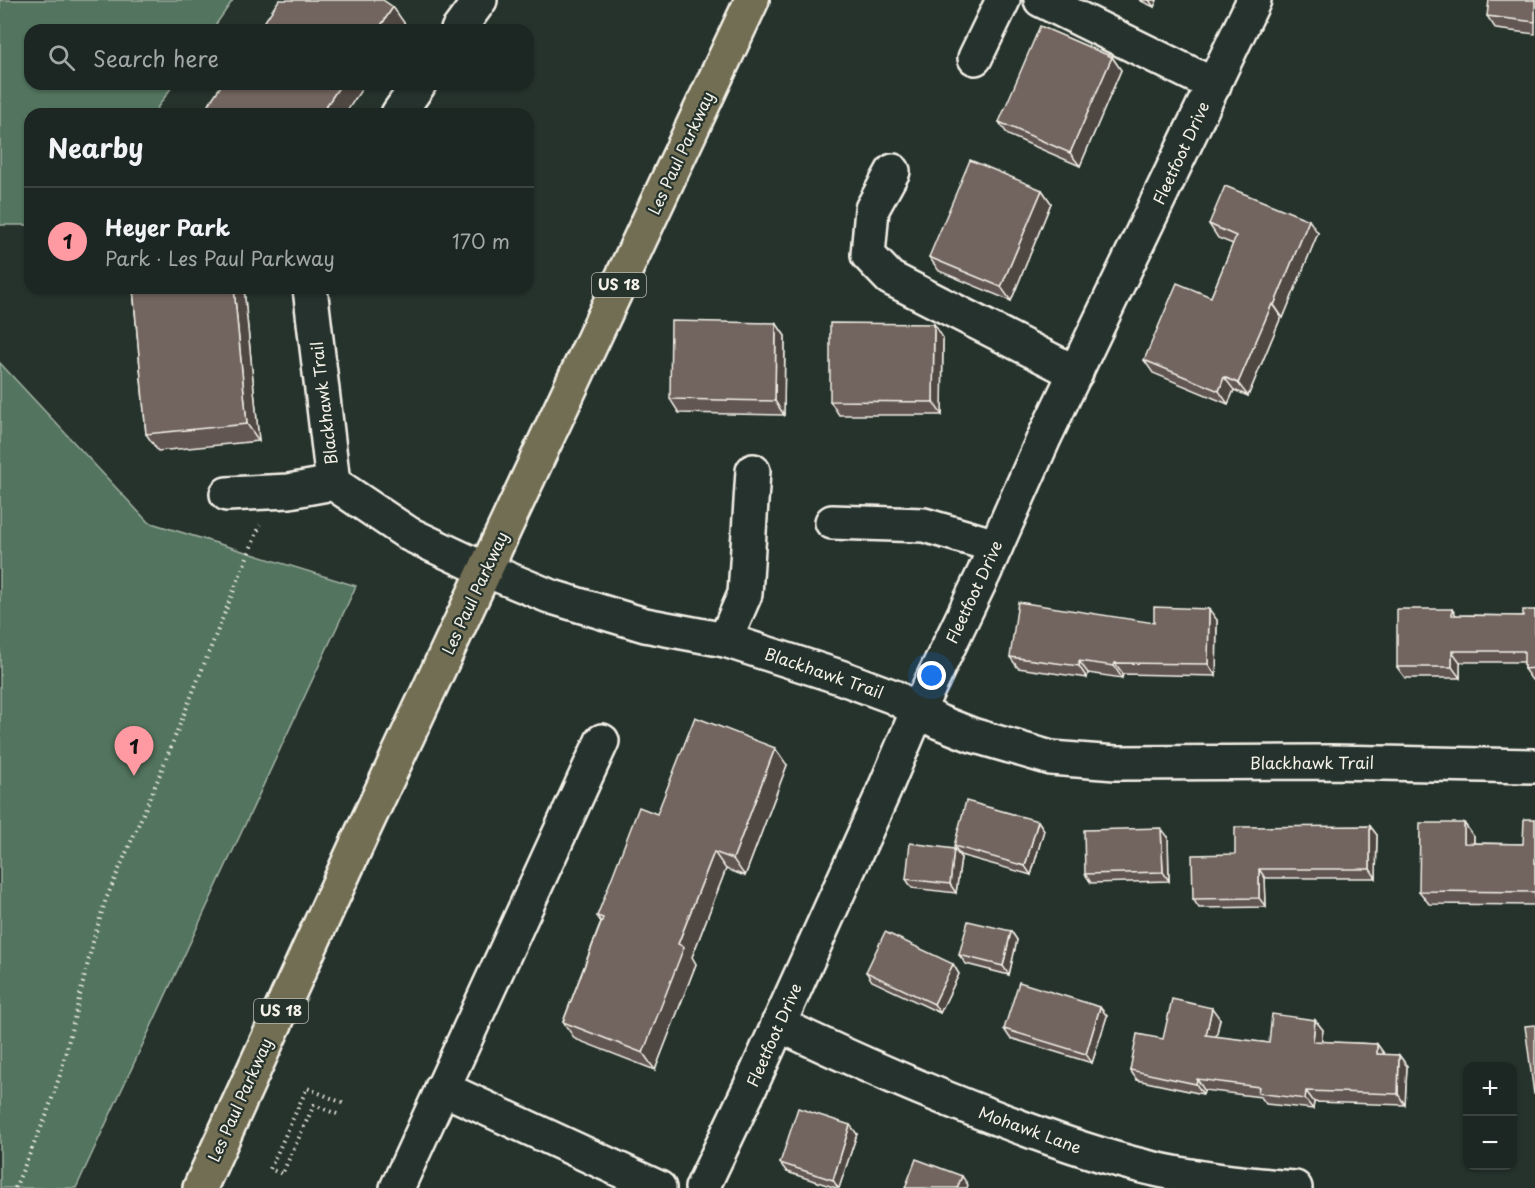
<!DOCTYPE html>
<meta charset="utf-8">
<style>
body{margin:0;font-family:"Playpen Sans",sans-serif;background:#29322f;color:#f1f3f6}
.controls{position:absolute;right:18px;bottom:18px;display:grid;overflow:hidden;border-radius:12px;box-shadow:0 2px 4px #0004}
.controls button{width:54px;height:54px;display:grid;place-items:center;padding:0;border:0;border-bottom:2px solid #3a4340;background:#1c2622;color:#f1f3f6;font:30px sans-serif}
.you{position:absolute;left:932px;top:676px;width:21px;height:21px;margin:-15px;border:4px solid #fff;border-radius:50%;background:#1a73e8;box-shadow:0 0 0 9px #1a73e833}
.badge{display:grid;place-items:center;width:39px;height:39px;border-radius:50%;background:#ff9aa2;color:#111;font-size:20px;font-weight:700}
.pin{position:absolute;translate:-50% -50px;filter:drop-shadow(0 2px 3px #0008)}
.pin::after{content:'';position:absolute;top:32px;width:21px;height:18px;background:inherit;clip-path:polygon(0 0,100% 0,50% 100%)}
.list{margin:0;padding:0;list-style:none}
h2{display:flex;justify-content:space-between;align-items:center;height:78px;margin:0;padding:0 24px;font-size:26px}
h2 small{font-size:20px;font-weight:400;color:#a0a5a5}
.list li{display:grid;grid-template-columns:39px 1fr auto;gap:18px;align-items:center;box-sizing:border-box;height:108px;padding:0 24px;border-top:2px solid #3a4340}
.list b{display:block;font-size:22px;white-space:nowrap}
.list p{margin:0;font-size:20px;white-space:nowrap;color:#a0a5a5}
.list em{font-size:20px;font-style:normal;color:#a0a5a5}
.icon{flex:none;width:33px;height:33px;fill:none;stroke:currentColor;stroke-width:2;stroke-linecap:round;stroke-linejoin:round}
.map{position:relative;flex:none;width:1535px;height:1188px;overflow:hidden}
.search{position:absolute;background:#1c2622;box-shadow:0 2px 4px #0004;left:24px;top:24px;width:510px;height:66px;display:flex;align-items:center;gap:15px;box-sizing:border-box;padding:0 21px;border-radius:18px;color:#a0a5a5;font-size:22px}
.panel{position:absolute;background:#1c2622;box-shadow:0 2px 4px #0004;left:24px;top:108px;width:510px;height:186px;border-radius:18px}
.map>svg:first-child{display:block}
.green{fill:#52745f;stroke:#a3b2a4;stroke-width:1.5}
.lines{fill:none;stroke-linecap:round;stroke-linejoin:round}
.minor-casing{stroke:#f4f1e8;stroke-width:38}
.major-casing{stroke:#f4f1e8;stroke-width:38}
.path{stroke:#f4f1e8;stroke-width:4;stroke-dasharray:1.5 4.5;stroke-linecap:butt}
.minor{stroke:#26332d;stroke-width:33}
.major{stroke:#726e52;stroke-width:33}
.wall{fill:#625752;stroke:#f4f1e8;stroke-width:1.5}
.shaded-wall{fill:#504742;stroke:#f4f1e8;stroke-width:1.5}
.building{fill:#72655f;stroke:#f4f1e8;stroke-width:1.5}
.labels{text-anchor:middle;stroke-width:4.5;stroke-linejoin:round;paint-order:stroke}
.shield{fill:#26332d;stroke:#b6b8b0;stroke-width:1.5}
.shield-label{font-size:15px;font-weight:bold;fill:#f4f1e8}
.street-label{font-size:16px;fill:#f4f1e8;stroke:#26332d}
</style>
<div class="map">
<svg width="1535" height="1188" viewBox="0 0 1535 1188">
<rect width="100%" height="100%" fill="#26332d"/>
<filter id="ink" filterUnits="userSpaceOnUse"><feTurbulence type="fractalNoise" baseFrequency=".0167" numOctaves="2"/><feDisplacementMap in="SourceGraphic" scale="12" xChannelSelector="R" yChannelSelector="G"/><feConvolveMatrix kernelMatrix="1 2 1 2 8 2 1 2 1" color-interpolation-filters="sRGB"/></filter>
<g filter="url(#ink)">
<g class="green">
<path d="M0,0H233L212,30H30V84H174L153,114H30V225H0Z"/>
<path d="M0,363L148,522L356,586L76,1188H0Z"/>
</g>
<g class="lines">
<defs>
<g id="minor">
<path d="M1041,0L1214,85"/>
<path d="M458,30L480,0"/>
<path d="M975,58L1003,0"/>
<path d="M398,114L419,84"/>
<path d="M893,171L872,209L868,255L890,278L1076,373"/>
<path d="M310,288L333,483L409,534L486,570L549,596L645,625L725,640L840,677L894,697L939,722L972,735L1051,758L1116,763L1331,762L1535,766"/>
<path d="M227,494L289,491L333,483"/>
<path d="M832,522L924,525L996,546"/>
<path d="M725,640L745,594L753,471"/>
<path d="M778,1024C851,1059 924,1091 999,1119C1048,1138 1096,1155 1146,1167C1195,1179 1245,1184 1295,1188"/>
<path d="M442,1088L659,1188"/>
<path d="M397,1188L602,741"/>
<path d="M702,1188L753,1081L883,793L918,710L984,573L1044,438L1254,0"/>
</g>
<path id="major" d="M200,1188L362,833L752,0"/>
</defs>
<use href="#minor" class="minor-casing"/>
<use href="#major" class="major-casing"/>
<g class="path">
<path d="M337,1114L314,1105L282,1174L270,1169L307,1088L343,1103"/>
<path d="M15,1188L46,1116L61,1072L94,938L106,899L156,784L260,525"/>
</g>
<use href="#minor" class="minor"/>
<use href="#major" class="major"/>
</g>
<g class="wall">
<path d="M1139,0H1157L1154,7Z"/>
<path d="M1535,0V34L1496,29L1487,16Z"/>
<path d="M1112,57L1121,70L1080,166L1008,135L999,122Z"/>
<path d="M1042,190L1051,203L1011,301L939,271L929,257Z"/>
<path d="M1209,224L1318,233L1283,318L1281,317L1248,396L1234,390L1228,404L1153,373L1144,360L1211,297L1233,244L1218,238Z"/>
<path d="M133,288H244L259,441L158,451L146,434Z"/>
<path d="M776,323L785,336L784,415L679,413L670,399Z"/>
<path d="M934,324L943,338L942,415H839L830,401Z"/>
<path d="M1452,609L1456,615L1523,616L1535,610V680H1532L1524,669V662H1460V678H1405L1397,667Z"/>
<path d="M1217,620L1216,676L1123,674L1122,678L1088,673L1087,678L1018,668L1010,657L1154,623Z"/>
<path d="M787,765L745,876L726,869L692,957L696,964L655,1070L575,1039L563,1022L601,922L597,916L657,814Z"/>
<path d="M1535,819V905L1429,904L1419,891L1464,823L1474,837V843L1523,844Z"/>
<path d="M1038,821L1044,830L1031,875L960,855L954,846Z"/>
<path d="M1370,826L1377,835L1376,878H1265L1266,907L1199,908L1193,899L1235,854Z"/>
<path d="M1168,837L1169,881L1091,883L1085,874Z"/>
<path d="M961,858L956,893L912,888L906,879Z"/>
<path d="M1011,931L1017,940L1009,975L966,964L959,955Z"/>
<path d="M953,964L959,974L940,1013L872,981L866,972Z"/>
<path d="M1107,1016L1092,1063L1010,1038L1004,1029Z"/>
<path d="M1220,1019L1216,1037L1269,1043L1315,1020L1323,1030L1321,1042L1377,1044L1385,1055H1399L1407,1066L1405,1105L1314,1102L1313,1109L1266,1104L1261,1097L1204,1090L1203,1094L1137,1080L1130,1070L1163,1039Z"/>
<path d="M857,1134L839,1188H836L787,1172L780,1163Z"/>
</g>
<g class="shaded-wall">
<path d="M1149,0H1157L1154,7Z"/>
<path d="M393,7L405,24L401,30H378Z"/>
<path d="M1112,57L1121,70L1080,166L1070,153Z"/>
<path d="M341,84H365L345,114H321Z"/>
<path d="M1042,190L1051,203L1011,301L1001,287Z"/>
<path d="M1309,220L1318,233L1283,318L1274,305Z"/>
<path d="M234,288H244L259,441L247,424Z"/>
<path d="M1272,304L1281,317L1248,396L1238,383Z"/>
<path d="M776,323L785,336L784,415L775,401Z"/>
<path d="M934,324L943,338L942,415L933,402Z"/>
<path d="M1224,377L1234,390L1228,404L1219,391Z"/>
<path d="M1209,609L1217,620L1216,676L1208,664Z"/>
<path d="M1452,651L1460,662V678L1452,667Z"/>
<path d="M1079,661L1088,673L1087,678L1079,666Z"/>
<path d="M1115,663L1123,674L1122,678L1114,666Z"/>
<path d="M775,748L787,765L745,876L733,859Z"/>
<path d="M1038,821L1044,830L1031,875L1025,866Z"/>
<path d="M1464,823L1474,837L1473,856L1464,843Z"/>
<path d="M1370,826L1377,835L1376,878L1370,869Z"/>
<path d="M1161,828L1168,837L1169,881L1163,872Z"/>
<path d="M954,849L961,858L956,893L950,884Z"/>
<path d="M714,852L726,869L692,957L696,964L655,1070L643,1053L678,944Z"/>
<path d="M1259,869L1265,878L1266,907L1259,898Z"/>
<path d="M1011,931L1017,940L1009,975L1003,966Z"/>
<path d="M953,964L959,974L940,1013L934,1004Z"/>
<path d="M1100,1007L1107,1016L1092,1063L1086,1054Z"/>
<path d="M1212,1008L1220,1019L1214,1046L1206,1035Z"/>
<path d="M1315,1020L1323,1030L1320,1052L1313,1041Z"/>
<path d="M1377,1044L1385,1055L1377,1054Z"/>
<path d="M1399,1055L1407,1066L1405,1105L1398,1094Z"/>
<path d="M1197,1079L1204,1090L1203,1094L1196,1084Z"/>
<path d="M1306,1091L1314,1102L1313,1109L1305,1099Z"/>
<path d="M850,1125L857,1134L839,1188H838L833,1180Z"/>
<path d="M962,1176L968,1185L967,1188H957Z"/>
</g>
<g class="building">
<path d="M279,0H383L393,7L378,30H259Z"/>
<path d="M1489,0H1535V22L1487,16Z"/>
<path d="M1040,26L1112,57L1070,153L999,122Z"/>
<path d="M222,84H341L321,114H202Z"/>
<path d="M970,160L1042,190L1001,287L929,257Z"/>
<path d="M1225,186L1309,220L1274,305L1272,304L1238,383L1224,377L1219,391L1144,360L1177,283L1211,297L1236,236L1209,224Z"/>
<path d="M133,288H234L247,424L146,434Z"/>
<path d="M671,321L776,323L775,401L670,399Z"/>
<path d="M830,323L934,324L933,402L830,401Z"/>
<path d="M1018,602L1154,623V607L1209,609L1208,664L1115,663L1114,666L1079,661V666L1010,657Z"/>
<path d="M1397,609H1452V615L1523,616V610H1535V668L1524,669V651H1452V667H1397Z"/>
<path d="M695,717L775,748L733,859L714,852L678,944L684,947L643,1053L563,1022L603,918L597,916L639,807L657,814Z"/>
<path d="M966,801L1038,821L1025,866L954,846Z"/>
<path d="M1524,819H1535V892L1419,891L1420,823H1464V843L1523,844Z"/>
<path d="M1370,826V869H1259V898L1193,899L1192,855L1235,854V827Z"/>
<path d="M1161,828L1163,872L1085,874L1084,830Z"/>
<path d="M910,843L954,849L950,884L906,879Z"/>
<path d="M968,921L1011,931L1003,966L959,955Z"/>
<path d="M885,932L953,964L934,1004L866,972Z"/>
<path d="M1019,982L1100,1007L1086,1054L1004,1029Z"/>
<path d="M1172,999L1212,1008L1206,1035L1269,1043L1272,1014L1315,1020L1313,1041L1377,1044V1054L1399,1055L1398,1094L1306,1091L1305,1099L1258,1093L1259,1087L1197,1079L1196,1084L1130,1070L1137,1034L1163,1039Z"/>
<path d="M1535,1025V1094H1534L1525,1026Z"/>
<path d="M798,1108L850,1125L833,1180L780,1163Z"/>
<path d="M916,1159L962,1176L957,1188H905Z"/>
</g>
</g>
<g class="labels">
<g class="shield">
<rect x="592" y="273" width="54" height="24" rx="4.5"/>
<rect x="254" y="999" width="54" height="24" rx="4.5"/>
</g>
<g class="shield-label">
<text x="619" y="290">US 18</text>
<text x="281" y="1016">US 18</text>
</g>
<g class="street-label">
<text transform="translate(681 153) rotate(-65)" y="6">Les Paul Parkway</text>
<text transform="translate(1181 153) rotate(-65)" y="6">Fleetfoot Drive</text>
<text transform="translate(324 403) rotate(-97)" y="6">Blackhawk Trail</text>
<text transform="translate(974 592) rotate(-65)" y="6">Fleetfoot Drive</text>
<text transform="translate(475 593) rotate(-65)" y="6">Les Paul Parkway</text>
<text transform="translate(824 673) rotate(19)" y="6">Blackhawk Trail</text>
<text x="1312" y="769">Blackhawk Trail</text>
<text transform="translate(774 1035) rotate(-66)" y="6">Fleetfoot Drive</text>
<text transform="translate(240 1100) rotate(-66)" y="6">Les Paul Parkway</text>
<text transform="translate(1030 1130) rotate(20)" y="6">Mohawk Lane</text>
</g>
</g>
</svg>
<div class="controls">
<button>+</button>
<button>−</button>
</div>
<div class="you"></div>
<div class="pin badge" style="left:134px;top:776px">1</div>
<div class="search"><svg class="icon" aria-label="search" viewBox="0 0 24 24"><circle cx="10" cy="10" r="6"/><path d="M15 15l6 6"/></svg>Search here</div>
<section class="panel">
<h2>Nearby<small></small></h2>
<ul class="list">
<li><span class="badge">1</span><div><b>Heyer Park</b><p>Park · Les Paul Parkway</p></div><em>170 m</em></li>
</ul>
</section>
</div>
